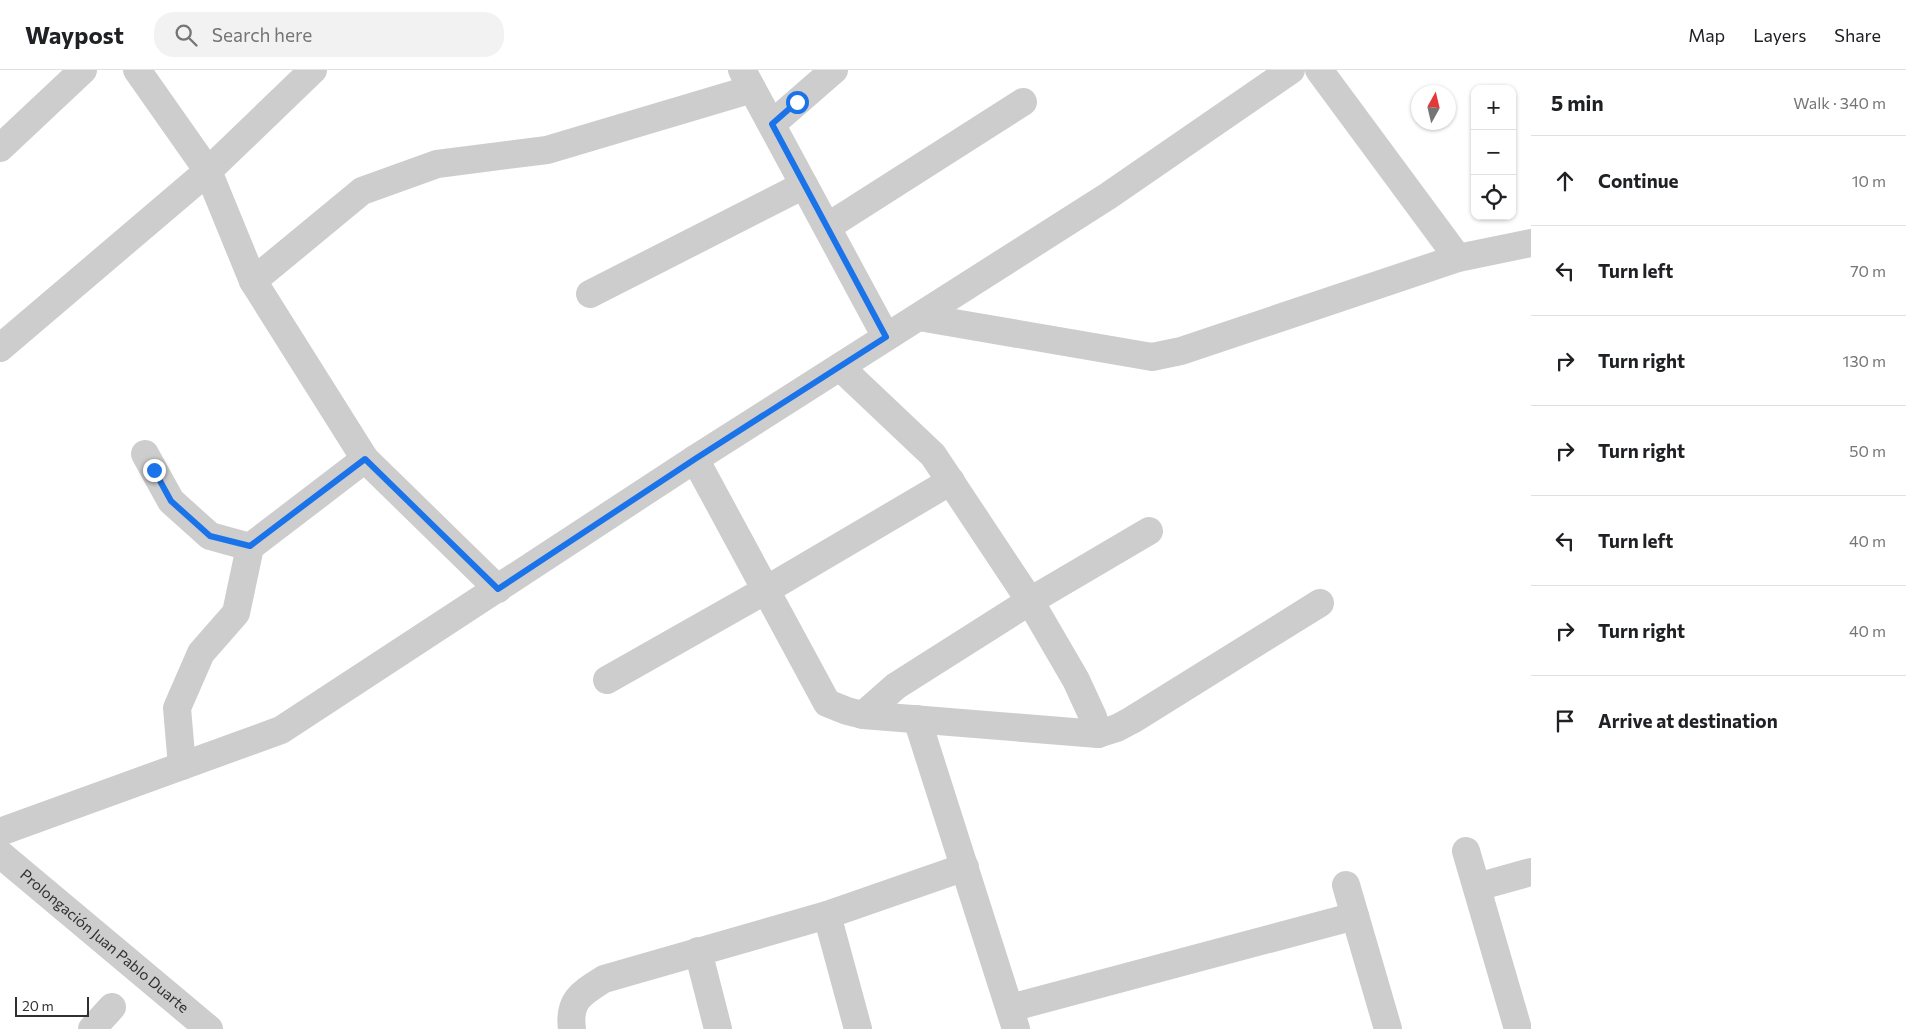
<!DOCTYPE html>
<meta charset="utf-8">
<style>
body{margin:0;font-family:Commissioner,sans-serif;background:#f2f2f2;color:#202124}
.controls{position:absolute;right:15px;top:15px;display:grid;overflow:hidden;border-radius:10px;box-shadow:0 1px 4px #0004}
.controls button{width:45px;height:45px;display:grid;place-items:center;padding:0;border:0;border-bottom:1px solid #e0e0e0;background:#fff;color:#202124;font:25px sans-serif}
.compass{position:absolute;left:1411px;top:15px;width:45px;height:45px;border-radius:50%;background:#fff;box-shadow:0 1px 4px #0004;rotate:8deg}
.scale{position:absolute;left:15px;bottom:12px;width:74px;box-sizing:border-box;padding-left:5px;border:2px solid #303030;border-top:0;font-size:14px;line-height:18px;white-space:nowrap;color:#303030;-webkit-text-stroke:4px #fff;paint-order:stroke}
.stop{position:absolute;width:15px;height:15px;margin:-11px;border:4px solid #1a73e8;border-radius:50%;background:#fff}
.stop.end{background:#1a73e8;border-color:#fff;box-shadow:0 1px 5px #0008}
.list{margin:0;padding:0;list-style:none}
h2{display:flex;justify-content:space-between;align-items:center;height:65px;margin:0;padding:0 20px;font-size:21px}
h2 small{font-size:16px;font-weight:400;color:#757577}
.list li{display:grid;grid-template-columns:32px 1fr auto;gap:15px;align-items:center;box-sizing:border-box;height:90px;padding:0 20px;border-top:1px solid #e0e0e0}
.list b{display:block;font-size:19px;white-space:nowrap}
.list em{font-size:16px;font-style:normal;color:#757577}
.icon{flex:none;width:28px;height:28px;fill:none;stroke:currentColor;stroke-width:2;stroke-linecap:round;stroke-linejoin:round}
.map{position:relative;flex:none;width:1531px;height:959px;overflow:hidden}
header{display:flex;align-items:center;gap:30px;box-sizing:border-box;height:70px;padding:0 25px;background:#fff;border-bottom:1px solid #e0e0e0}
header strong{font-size:24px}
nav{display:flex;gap:28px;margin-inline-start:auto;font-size:18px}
.search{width:350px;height:45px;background:#f2f2f2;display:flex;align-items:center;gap:12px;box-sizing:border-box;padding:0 18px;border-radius:20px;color:#757577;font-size:19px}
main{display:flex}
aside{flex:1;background:#fff}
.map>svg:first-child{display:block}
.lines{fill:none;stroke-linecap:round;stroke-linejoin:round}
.minor{stroke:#cdcdcd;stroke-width:28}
.route{stroke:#1a73e8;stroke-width:6}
.labels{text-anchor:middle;stroke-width:5;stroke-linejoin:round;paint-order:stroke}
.street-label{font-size:15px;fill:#303030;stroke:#fff}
</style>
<header>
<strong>Waypost</strong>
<div class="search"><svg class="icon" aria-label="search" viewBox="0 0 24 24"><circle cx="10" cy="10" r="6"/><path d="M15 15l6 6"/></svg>Search here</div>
<nav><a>Map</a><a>Layers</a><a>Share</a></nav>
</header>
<main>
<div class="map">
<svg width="1531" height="959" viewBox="0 0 1531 959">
<rect width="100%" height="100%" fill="#fff"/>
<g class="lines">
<g class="minor">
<path d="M137,0L208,101L253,211L365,389L498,519"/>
<path d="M742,0L886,267"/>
<path d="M1319,0L1458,188"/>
<path d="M772,54L834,0"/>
<path d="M0,78L83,0"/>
<path d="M827,157L1023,32"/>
<path d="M253,211L362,121L437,94L547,80L752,19"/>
<path d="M590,224L804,115"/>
<path d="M919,247L1152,287L1181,281L1458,188L1531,173"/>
<path d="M0,278L208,101L313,0"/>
<path d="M840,297L933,385L1030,531L1076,610L1093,647L1098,664L1117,658L1132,650L1320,533"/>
<path d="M145,384L171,431L210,466L250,477"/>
<path d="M695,389L827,633L847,641L863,645L896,616L1030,531L1149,461"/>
<path d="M607,610L766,520L951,411"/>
<path d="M863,645L1098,664"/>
<path d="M917,649L1016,959"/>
<path d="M182,696L177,638L201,583L236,543L250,477L365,389"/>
<path d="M0,762L281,660L695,389L1108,126L1291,0"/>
<path d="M1466,781L1518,959"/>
<path id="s1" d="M0,784L209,959"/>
<path d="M1346,815L1388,959"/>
<path d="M1477,817L1531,802"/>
<path d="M827,845L858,959"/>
<path d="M698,881L718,959"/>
<path d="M1010,938L1355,846"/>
<path d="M92,959L112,937"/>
<path d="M572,959C568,930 582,923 604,909L827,845L965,797"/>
</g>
</g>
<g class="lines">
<path class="route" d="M154,400L171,431L210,466L250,476L365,389L498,519L695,389L886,267L772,54L797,32"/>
</g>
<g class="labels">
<g class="street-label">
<text dy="5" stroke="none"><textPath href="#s1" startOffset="136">Prolongación Juan Pablo Duarte</textPath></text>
</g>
</g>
</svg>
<div class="controls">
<button>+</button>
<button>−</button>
<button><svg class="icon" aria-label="locate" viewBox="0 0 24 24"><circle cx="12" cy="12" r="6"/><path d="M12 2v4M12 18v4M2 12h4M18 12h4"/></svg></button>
</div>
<svg class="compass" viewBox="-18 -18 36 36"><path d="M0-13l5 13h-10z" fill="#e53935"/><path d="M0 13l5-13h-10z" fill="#757577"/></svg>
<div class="scale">20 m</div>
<div class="stop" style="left:797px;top:32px"></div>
<div class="stop end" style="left:154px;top:400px"></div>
</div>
<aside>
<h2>5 min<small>Walk · 340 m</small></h2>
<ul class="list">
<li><svg class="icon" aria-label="ahead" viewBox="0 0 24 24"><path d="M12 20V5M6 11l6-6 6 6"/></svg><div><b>Continue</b></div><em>10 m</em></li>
<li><svg class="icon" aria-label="left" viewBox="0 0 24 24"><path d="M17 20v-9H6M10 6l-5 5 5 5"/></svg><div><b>Turn left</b></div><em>70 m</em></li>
<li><svg class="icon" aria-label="right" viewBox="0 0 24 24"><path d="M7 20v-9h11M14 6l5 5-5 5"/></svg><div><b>Turn right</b></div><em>130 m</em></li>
<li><svg class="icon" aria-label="right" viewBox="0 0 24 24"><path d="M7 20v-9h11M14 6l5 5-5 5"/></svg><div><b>Turn right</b></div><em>50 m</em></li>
<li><svg class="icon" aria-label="left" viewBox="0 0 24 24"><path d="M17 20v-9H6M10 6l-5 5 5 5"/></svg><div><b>Turn left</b></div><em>40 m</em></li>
<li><svg class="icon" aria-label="right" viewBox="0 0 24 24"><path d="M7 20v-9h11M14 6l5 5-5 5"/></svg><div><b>Turn right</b></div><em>40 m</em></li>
<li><svg class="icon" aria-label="arrive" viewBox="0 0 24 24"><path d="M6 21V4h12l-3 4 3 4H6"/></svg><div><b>Arrive at destination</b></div></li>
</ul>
</aside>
</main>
